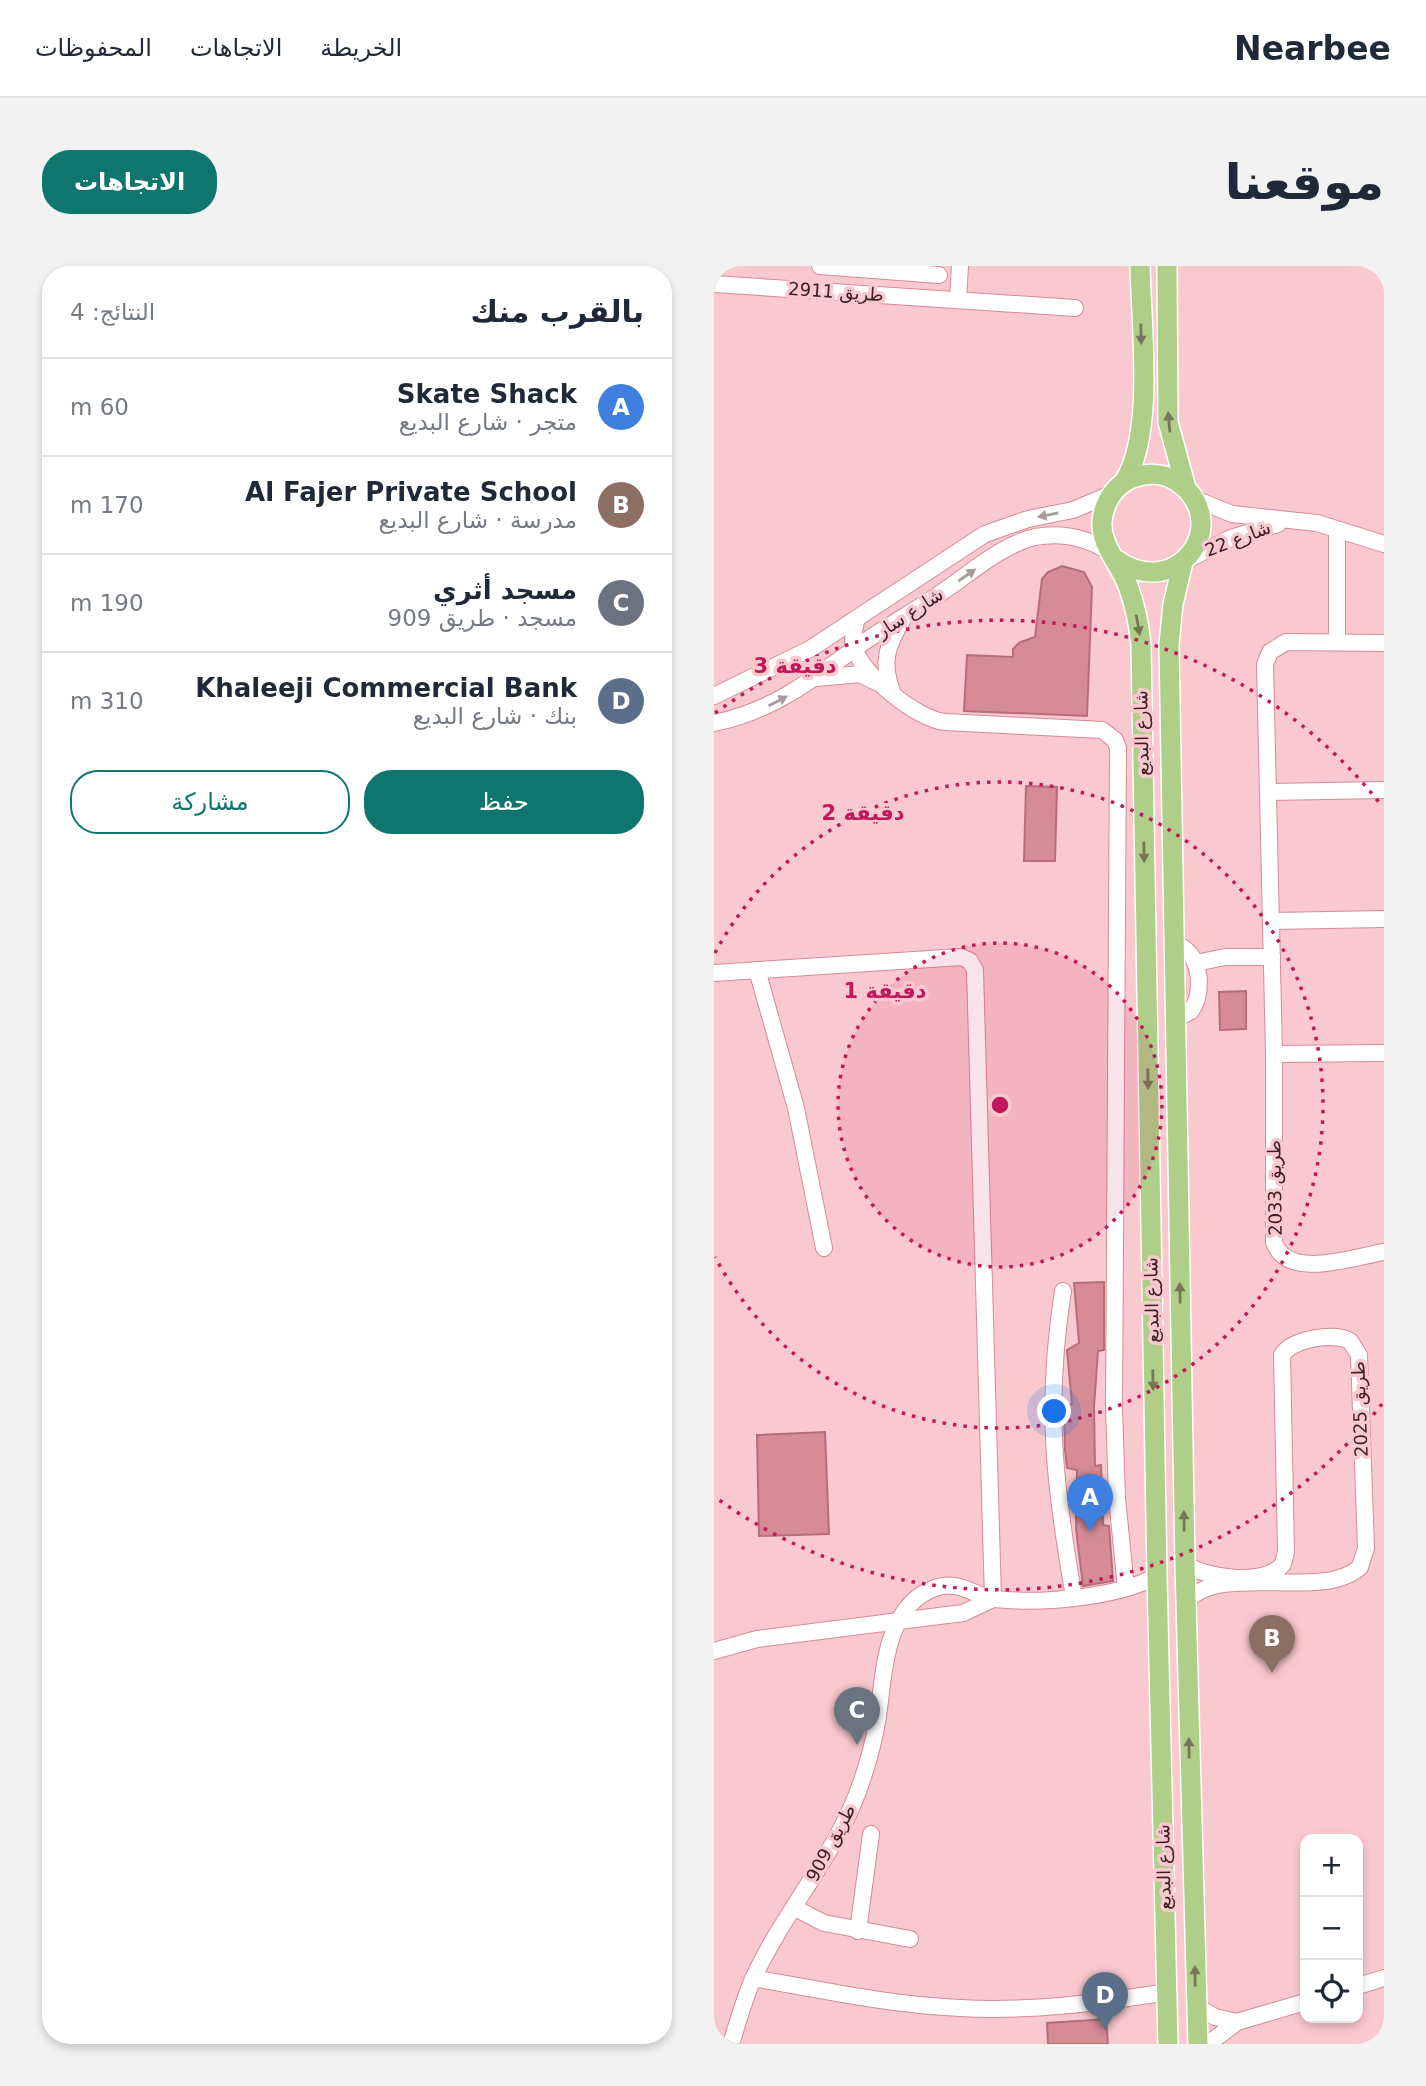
<!DOCTYPE html>
<html lang="ar">
<meta charset="utf-8">
<style>
body{margin:0;font-family:"DejaVu Sans",Vazirmatn,sans-serif;background:#f2f2f3;color:#1f2937;direction:rtl}
.controls{position:absolute;right:21px;bottom:21px;display:grid;overflow:hidden;border-radius:14px;box-shadow:0 4px 10px #0003}
.controls button{width:63px;height:63px;display:grid;place-items:center;padding:0;border:0;border-bottom:2px solid #e0e1e3;background:#fff;color:#1f2937;font:35px sans-serif}
.you{position:absolute;left:341px;top:1146px;width:24px;height:24px;margin:-18px;border:5px solid #fff;border-radius:50%;background:#1a73e8;box-shadow:0 0 0 10px #1a73e833}
.badge{display:grid;place-items:center;width:46px;height:46px;border-radius:50%;background:#0f766e;color:#fff;font-size:23px;font-weight:700}
.pin{position:absolute;translate:-50% -58px;filter:drop-shadow(0 2px 4px #0008)}
.pin::after{content:'';position:absolute;top:37px;width:24px;height:21px;background:inherit;clip-path:polygon(0 0,100% 0,50% 100%)}
.list{margin:0;padding:0;list-style:none}
h2{display:flex;justify-content:space-between;align-items:center;height:91px;margin:0;padding:0 28px;font-size:30px}
h2 small{font-size:23px;font-weight:400;color:#747a83}
.list li{display:grid;grid-template-columns:46px 1fr auto;gap:21px;align-items:center;box-sizing:border-box;height:98px;padding:0 28px;border-top:2px solid #e0e1e3}
.list b{display:block;font-size:26px;white-space:nowrap}
.list p{margin:0;font-size:23px;white-space:nowrap;color:#747a83}
.list em{font-size:23px;font-style:normal;color:#747a83}
.actions{display:flex;gap:14px;padding:21px 28px}
.actions a{flex:1;padding:16px 0;border:2px solid #0f766e;border-radius:28px;text-align:center;font-size:24px;color:#0f766e}
.actions .main{background:#0f766e;color:#fff}
.icon{flex:none;width:38px;height:38px;fill:none;stroke:currentColor;stroke-width:2;stroke-linecap:round;stroke-linejoin:round}
.map{position:relative;flex:none;width:670px;height:1778px;overflow:hidden;direction:ltr;border-radius:28px}
header{display:flex;align-items:center;gap:42px;box-sizing:border-box;height:98px;padding:0 35px;background:#fff;border-bottom:2px solid #e0e1e3}
header strong{font-size:33px}
nav{display:flex;gap:38px;margin-inline-start:auto;font-size:24px}
.intro{display:flex;align-items:center;justify-content:space-between;box-sizing:border-box;height:168px;padding:0 42px}
h1{margin:0;font-size:49px}
.button{padding:18px 32px;border-radius:28px;background:#0f766e;color:#fff;font-size:24px;font-weight:700}
main{display:flex;gap:42px;padding:0 42px}
aside{flex:1;background:#fff;border-radius:28px;box-shadow:0 4px 10px #0003}
.map>svg:first-child{display:block}
.building{fill:#d68b95;stroke:#b66e78;stroke-width:2}
.lines{fill:none;stroke-linecap:round;stroke-linejoin:round}
.minor-casing{stroke:#d68b95;stroke-width:18}
.major-casing{stroke:#fff;stroke-width:22}
.minor{stroke:#fff;stroke-width:16}
.major{stroke:#afce88;stroke-width:19}
.oneway{fill:#767756}
.oneway2{fill:#a89b9c}
.ring{fill:none;stroke:#c2185b;stroke-width:3.5;stroke-dasharray:3.5 7}
.labels{text-anchor:middle;stroke-width:7;stroke-linejoin:round;paint-order:stroke}
.street-label{font-size:18px;fill:#3e2024;stroke:#fac9cf}
.centre{fill:#c2185b;stroke:#fac9cf;stroke-width:3.5}
.ring-label{font-size:21px;text-anchor:middle;font-weight:bold;fill:#c2185b;stroke:#fac9cf;stroke-width:7;stroke-linejoin:round;paint-order:stroke}
</style>
<header>
<strong>Nearbee</strong>
<nav><a>الخريطة</a><a>الاتجاهات</a><a>المحفوظات</a></nav>
</header>
<div class="intro"><h1>موقعنا</h1><a class="button">الاتجاهات</a></div>
<main>
<div class="map">
<svg width="670" height="1778" viewBox="0 0 670 1778">
<rect width="100%" height="100%" fill="#fac9cf"/>
<g class="building">
<path d="M348,300L370,306L378,321L373,450L250,445L253,389L299,391V383L306,376L321,371L328,313L334,306Z"/>
<path d="M312,520L343,521L341,595H310Z"/>
<path d="M532,725V763L506,764L505,726Z"/>
<path d="M390,1016V1084L384,1085L380,1141L381,1200L387,1199L389,1259L395,1260L399,1315L369,1320L362,1263L363,1204L353,1202L351,1184L350,1140L358,1138L353,1084L365,1077L360,1017Z"/>
<path d="M111,1166L115,1268L45,1270L43,1169Z"/>
<path d="M392,1753L394,1778H334L333,1757Z"/>
</g>
<g class="lines">
<defs>
<g id="minor">
<path d="M106,0L225,9"/>
<path d="M0,18L361,42"/>
<path d="M244,34L246,0"/>
<path d="M481,233L518,248L603,257L670,278"/>
<path d="M469,296L517,272L564,258"/>
<path d="M142,355C141,363 137,374 140,382C149,409 202,453 231,456L388,464L401,474L404,482L400,1142L403,1232L412,1322"/>
<path d="M623,376V264"/>
<path d="M670,377L572,376L556,386L551,398L560,788V976C573,1015 639,991 670,986"/>
<path d="M103,412L146,408L162,416"/>
<path d="M178,425C167,396 173,380 188,355"/>
<path d="M0,430L96,383L271,268L314,253L359,244L399,227"/>
<path d="M0,457C56,446 95,416 140,383C170,361 204,344 234,322C260,304 290,278 321,271C349,266 374,272 397,287"/>
<path d="M554,526L670,524"/>
<path d="M558,655L670,653"/>
<path d="M460,679C487,682 491,727 477,745L462,753"/>
<path d="M482,697L511,691H558"/>
<path d="M43,704L82,842L110,982"/>
<path d="M0,707L247,691L256,695L261,704L279,1333L249,1347L43,1373L0,1385"/>
<path d="M560,788L670,787"/>
<path d="M349,1025C331,1139 340,1218 360,1331"/>
<path d="M471,1298C492,1312 551,1321 569,1298L572,1286L568,1089C578,1073 619,1066 636,1075L645,1089L652,1282L646,1301C609,1336 507,1295 472,1336"/>
<path d="M81,1642L110,1657L196,1673"/>
<path d="M144,1665L157,1568"/>
<path d="M39,1712C107,1724 176,1739 246,1742C314,1746 385,1737 453,1726"/>
<path d="M644,1720L670,1712"/>
<path d="M482,1740L501,1751L523,1756"/>
<path d="M17,1778C24,1756 30,1733 39,1713C72,1641 127,1584 150,1508C155,1493 159,1477 162,1462C171,1417 166,1342 221,1322C245,1313 261,1331 281,1333C327,1338 402,1332 443,1310"/>
<path d="M494,1778L523,1756L591,1736"/>
</g>
<g id="major">
<path d="M453,0L454,156L472,222"/>
<path d="M410,216C441,167 427,59 426,0"/>
<path d="M403,294C465,337 521,254 462,215C448,206 431,207 416,213C395,223 383,249 390,272C395,289 408,303 414,320C421,339 425,358 427,378L443,1310L454,1778"/>
<path d="M469,296L459,338L455,378L471,1298L484,1778"/>
</g>
</defs>
<use href="#minor" class="minor-casing"/>
<use href="#major" class="major-casing"/>
<use href="#minor" class="minor"/>
<use href="#major" class="major"/>
</g>
<defs><path id="oneway-solid" d="M-6-.8H1V-3.2L6.5 0L1 3.2V.8H-6Z" transform="scale(1.75)"/></defs>
<g class="oneway">
<use href="#oneway-solid" transform="translate(427 68) rotate(89)"/>
<use href="#oneway-solid" transform="translate(455 156) rotate(-95)"/>
<use href="#oneway-solid" transform="translate(424 359) rotate(80)"/>
<use href="#oneway-solid" transform="translate(430 586) rotate(89)"/>
<use href="#oneway-solid" transform="translate(434 813) rotate(89)"/>
<use href="#oneway-solid" transform="translate(466 1027) rotate(-91)"/>
<use href="#oneway-solid" transform="translate(439 1114) rotate(89)"/>
<use href="#oneway-solid" transform="translate(470 1255) rotate(-91)"/>
<use href="#oneway-solid" transform="translate(475 1482) rotate(-91)"/>
<use href="#oneway-solid" transform="translate(481 1710) rotate(-91)"/>
</g>
<g class="oneway2">
<use href="#oneway-solid" transform="translate(334 249) rotate(169)"/>
<use href="#oneway-solid" transform="translate(253 309) rotate(-35)"/>
<use href="#oneway-solid" transform="translate(64 435) rotate(-27)"/>
</g>
<circle cx="286" cy="839" r="162" fill="#c2185b" fill-opacity=".12"/>
<g class="ring">
<circle cx="286" cy="839" r="162"/>
<path d="M1 687A323 323 0 1 1 1 991"/>
<path d="M668 1138A485 485 0 0 1 1 1231M1 447A485 485 0 0 1 668 540"/>
</g>
<g class="labels">
<g class="street-label">
<text transform="translate(122 26) rotate(4)" y="6">طريق 2911</text>
<text transform="translate(524 273) rotate(-21)" y="6">شارع 22</text>
<text transform="translate(196 347) rotate(-33)" y="6">شارع سار</text>
<text transform="translate(428 467) rotate(-91)" y="6">شارع البديع</text>
<text transform="translate(561 922) rotate(-91)" y="6">طريق 2033</text>
<text transform="translate(438 1034) rotate(-91)" y="6">شارع البديع</text>
<text transform="translate(646 1143) rotate(-92)" y="6">طريق 2025</text>
<text transform="translate(117 1577) rotate(-62)" y="6">طريق 909</text>
<text transform="translate(450 1601) rotate(-91)" y="6">شارع البديع</text>
</g>
</g>
<circle cx="286" cy="839" r="10" class="centre"/>
<g class="ring-label">
<text x="81" y="407">3 دقيقة</text>
<text x="149" y="554">2 دقيقة</text>
<text x="171" y="732">1 دقيقة</text>
</g>
</svg>
<div class="controls">
<button>+</button>
<button>−</button>
<button><svg class="icon" aria-label="locate" viewBox="0 0 24 24"><circle cx="12" cy="12" r="6"/><path d="M12 2v4M12 18v4M2 12h4M18 12h4"/></svg></button>
</div>
<div class="you"></div>
<div class="pin badge" style="left:376px;top:1266px;background:#3f7fe0">A</div>
<div class="pin badge" style="left:558px;top:1407px;background:#8d6e63">B</div>
<div class="pin badge" style="left:143px;top:1479px;background:#6b7280">C</div>
<div class="pin badge" style="left:391px;top:1764px;background:#5c6f8a">D</div>
</div>
<aside>
<h2>بالقرب منك<small>النتائج: 4</small></h2>
<ul class="list">
<li><span class="badge" style="background:#3f7fe0">A</span><div><b>Skate Shack</b><p>متجر · شارع البديع</p></div><em>60 m</em></li>
<li><span class="badge" style="background:#8d6e63">B</span><div><b>Al Fajer Private School</b><p>مدرسة · شارع البديع</p></div><em>170 m</em></li>
<li><span class="badge" style="background:#6b7280">C</span><div><b>مسجد أثري</b><p>مسجد · طريق 909</p></div><em>190 m</em></li>
<li><span class="badge" style="background:#5c6f8a">D</span><div><b>Khaleeji Commercial Bank</b><p>بنك · شارع البديع</p></div><em>310 m</em></li>
</ul>
<div class="actions"><a class="main">حفظ</a><a>مشاركة</a></div>
</aside>
</main>
